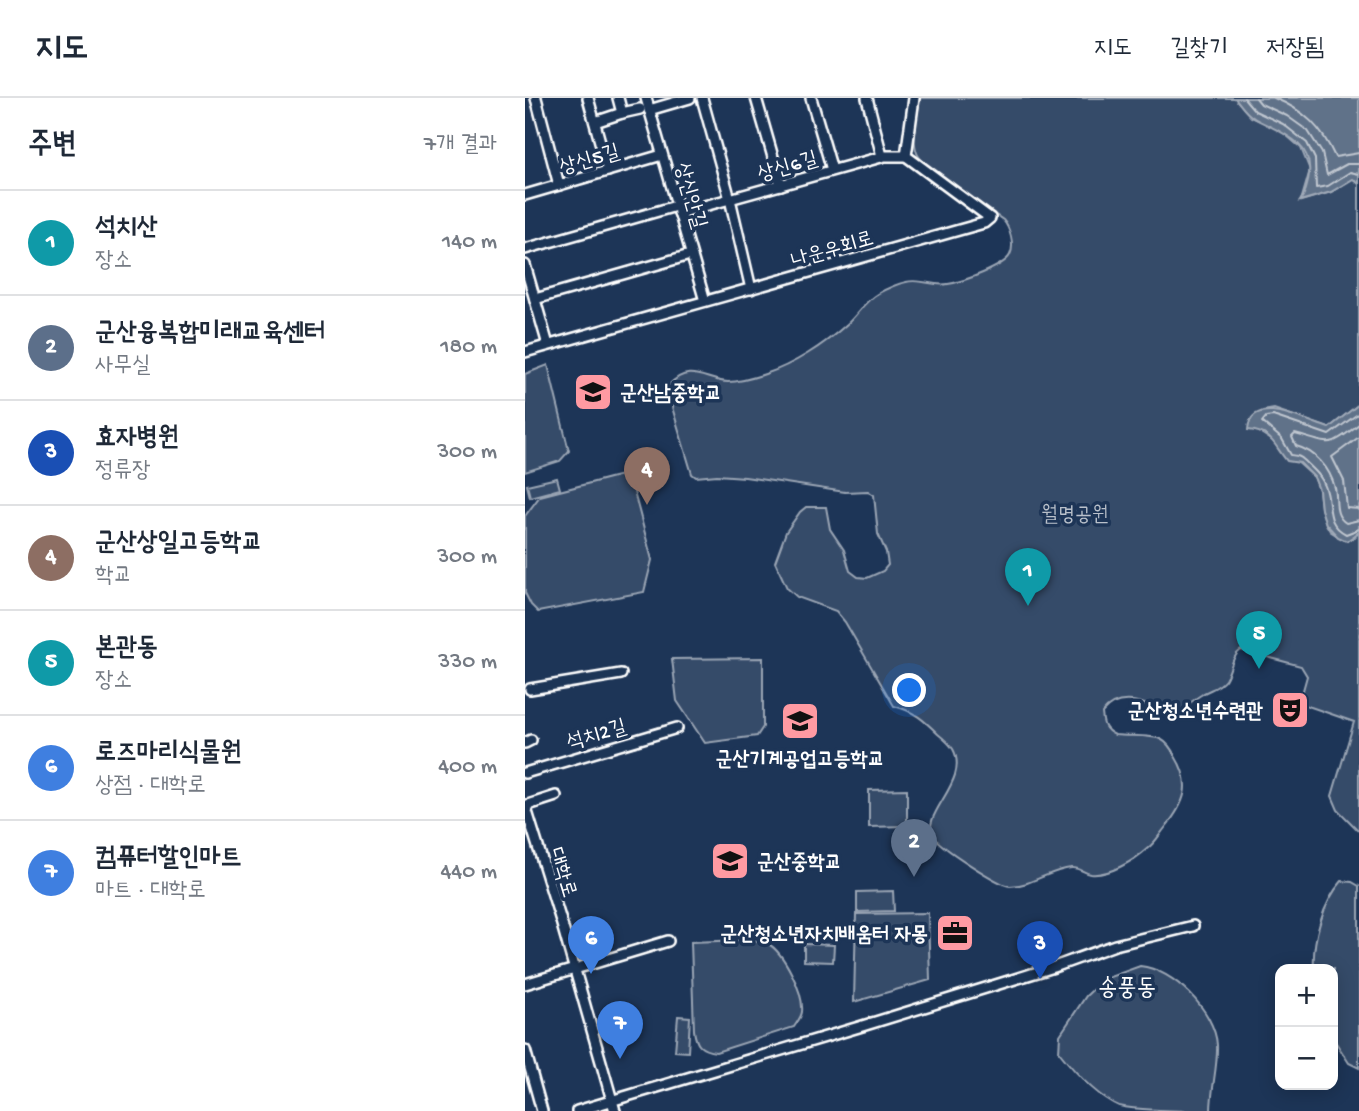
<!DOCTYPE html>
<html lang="ko">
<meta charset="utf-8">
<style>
body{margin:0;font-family:"Gochi Hand","Poor Story",sans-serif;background:#f6f6f7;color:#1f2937}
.controls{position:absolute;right:21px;bottom:21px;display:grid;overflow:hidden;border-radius:14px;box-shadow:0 4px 18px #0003}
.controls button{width:63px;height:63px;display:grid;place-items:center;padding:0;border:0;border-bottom:2px solid #e0e1e3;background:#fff;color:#1f2937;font:35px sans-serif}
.you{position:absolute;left:385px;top:593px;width:24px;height:24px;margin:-18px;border:5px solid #fff;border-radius:50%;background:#1a73e8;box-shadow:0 0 0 10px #1a73e833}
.badge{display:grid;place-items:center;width:46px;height:46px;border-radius:50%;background:#d93025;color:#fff;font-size:23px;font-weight:700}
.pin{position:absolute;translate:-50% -58px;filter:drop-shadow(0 2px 4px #0008)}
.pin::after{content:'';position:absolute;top:37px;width:24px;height:21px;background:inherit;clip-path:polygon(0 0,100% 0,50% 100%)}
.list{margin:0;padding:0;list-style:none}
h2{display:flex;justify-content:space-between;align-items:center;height:91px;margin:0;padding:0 28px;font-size:30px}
h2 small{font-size:23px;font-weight:400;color:#747a83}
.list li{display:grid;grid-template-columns:46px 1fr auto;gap:21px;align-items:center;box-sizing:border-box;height:105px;padding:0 28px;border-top:2px solid #e0e1e3}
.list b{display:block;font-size:26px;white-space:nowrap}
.list p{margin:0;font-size:23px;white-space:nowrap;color:#747a83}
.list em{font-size:23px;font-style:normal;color:#747a83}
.map{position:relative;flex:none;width:834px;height:1013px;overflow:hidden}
header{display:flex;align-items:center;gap:42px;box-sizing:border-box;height:98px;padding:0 35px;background:#fff;border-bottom:2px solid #e0e1e3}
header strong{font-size:33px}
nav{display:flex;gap:38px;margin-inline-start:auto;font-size:24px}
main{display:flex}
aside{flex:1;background:#fff}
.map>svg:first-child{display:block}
.green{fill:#364b69;stroke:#9aa5b4;stroke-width:2}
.water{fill:#617289;stroke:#a0aab8;stroke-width:2}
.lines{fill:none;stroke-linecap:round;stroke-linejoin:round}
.shore{stroke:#c0c7d0;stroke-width:2}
.minor-casing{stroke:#fff;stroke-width:14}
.minor{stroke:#1d3557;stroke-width:9}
.labels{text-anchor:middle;stroke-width:7;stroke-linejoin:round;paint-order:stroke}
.street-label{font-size:21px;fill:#fff;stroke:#1d3557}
.poi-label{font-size:21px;font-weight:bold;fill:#fff;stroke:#1d3557;text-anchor:start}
.park-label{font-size:21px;fill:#b9c0ca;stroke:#1d3557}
.quarter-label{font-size:24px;fill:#fff;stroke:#1d3557}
</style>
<header>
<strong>지도</strong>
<nav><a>지도</a><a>길찾기</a><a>저장됨</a></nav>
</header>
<main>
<aside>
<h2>주변<small>7개 결과</small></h2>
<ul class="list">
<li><span class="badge" style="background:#0f9aa8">1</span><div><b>석치산</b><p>장소</p></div><em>140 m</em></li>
<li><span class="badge" style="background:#5c6f8a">2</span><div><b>군산융복합미래교육센터</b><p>사무실</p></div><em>180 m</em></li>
<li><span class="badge" style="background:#1a4fb4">3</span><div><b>효자병원</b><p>정류장</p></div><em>300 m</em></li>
<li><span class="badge" style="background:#8d6e63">4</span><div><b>군산상일고등학교</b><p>학교</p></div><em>300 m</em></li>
<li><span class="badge" style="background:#0f9aa8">5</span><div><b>본관동</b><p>장소</p></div><em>330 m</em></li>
<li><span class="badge" style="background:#3f7fe0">6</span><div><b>로즈마리식물원</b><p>상점 · 대학로</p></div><em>400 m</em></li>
<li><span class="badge" style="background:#3f7fe0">7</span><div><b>컴퓨터할인마트</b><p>마트 · 대학로</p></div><em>440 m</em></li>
</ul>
</aside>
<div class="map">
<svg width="834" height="1013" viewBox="0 0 834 1013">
<rect width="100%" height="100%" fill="#1d3557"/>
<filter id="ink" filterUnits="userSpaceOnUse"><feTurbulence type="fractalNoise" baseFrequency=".0143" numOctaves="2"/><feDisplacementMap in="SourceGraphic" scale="14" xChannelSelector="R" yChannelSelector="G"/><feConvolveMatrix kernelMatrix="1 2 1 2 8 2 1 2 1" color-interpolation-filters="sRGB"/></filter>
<g filter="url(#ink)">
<g class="green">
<path d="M395,0H710L726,19L754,31L776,50L785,72L776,103L806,94L829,80L834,86V306L804,330L749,311L738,313L727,320L733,333L751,345L789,379L794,392L796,411L801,426L805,433L819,442L829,440L834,434V733L813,712L807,698L829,624L777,606L775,603L782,578L776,568L716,552C707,558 706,572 700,582C693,591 684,591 676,597C666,603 658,612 648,618C625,608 596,591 577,615C578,626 579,632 590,637C603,639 626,636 637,642C643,645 647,652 650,658C668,687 660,705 640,730C635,736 630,745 623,750C610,762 584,778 566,776C559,775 554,769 546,770C525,772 506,788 485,788C474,787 415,749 409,739C393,717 446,684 428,651C424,645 418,640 413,636C399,622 389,613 369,608L320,524L311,513L272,499L262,490L250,464L261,434L275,414L281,409H301L305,431L319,452L325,473L333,479L342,480L358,473L363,467L361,454L353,436L349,397L343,393L320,394L220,379L192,377L171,379L167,376L144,299V287C165,264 180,283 203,284C215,284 228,280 240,276C268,267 299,247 322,226C332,217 340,203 352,196C361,191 371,186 381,184C396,180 408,189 423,186C437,184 479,169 485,157C490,147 485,130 478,122C461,110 398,71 392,55C386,40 393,16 395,0Z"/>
<path d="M23,267L44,353L35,363L0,374V276Z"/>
<path d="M104,375L127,462L119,494L13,514L6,507L0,495V418L15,398Z"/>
<path d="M32,380L35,391L5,399L2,387Z"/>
<path d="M238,560V629L232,638L180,645L152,603L147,561Z"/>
<path d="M382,691V728L344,729V692Z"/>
<path d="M817,783L827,784L834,788V970L824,965L808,940V871H789C787,843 798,804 817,783Z"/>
<path d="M368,793L369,813L332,814V794Z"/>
<path d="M403,815L405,882L329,904L331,816Z"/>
<path d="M220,842C227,842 236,842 242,845C259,854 279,895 277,914C276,920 272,924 269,929L191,954C175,952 171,947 169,932L166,844Z"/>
<path d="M279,846L309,847L308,864L279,863Z"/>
<path d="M615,868C648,871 690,913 692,947C693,968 686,991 686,1013C661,1013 617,1013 594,1008C572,999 549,973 534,954L535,937L561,898L579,881Z"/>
<path d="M153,918L165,919L163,954L150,953Z"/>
</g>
<g class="water">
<path d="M710,0H834V86L828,81L806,94L775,103C781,95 783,86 784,76C788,42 751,33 729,20C721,16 716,7 710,0Z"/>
<path d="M834,306V434L822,443L813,439L801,426L796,411L794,392L789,379L775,365L762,363C748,346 747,334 723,332C725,293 785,325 804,330Z"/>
</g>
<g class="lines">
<g class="shore">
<path d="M719,0L730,13L758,26L782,45L790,61L791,90L803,88L825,74L834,76"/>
<path d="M731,0L736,6L762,18L783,33L797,55L802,77L822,66H834"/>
<path d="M749,0C779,12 797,30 810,59L834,55"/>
<path d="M834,315L804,337L748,318L741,319L737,324L757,341L766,357C776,358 777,360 784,367C791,374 796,378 800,388C808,407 799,425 821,436L834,431"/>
<path d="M834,326C803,351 807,346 770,336L767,339L771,348C790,353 805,370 810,390C813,403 808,417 821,425L834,422"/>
<path d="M834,339L807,359L819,383L822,410L834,411"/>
</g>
<defs>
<g id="minor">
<path d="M11,0L34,87"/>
<path d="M63,0L83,73"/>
<path d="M93,0L97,15L115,11"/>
<path d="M121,0L180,203"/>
<path d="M177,0L205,101L226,191"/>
<path d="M231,0L256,87"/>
<path d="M286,0L307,72"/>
<path d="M342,0L357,58"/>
<path d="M124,12L165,0"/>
<path d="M70,24L97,15"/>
<path d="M0,97L137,57"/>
<path d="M154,115L360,58H381"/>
<path d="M0,151L151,108"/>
<path d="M0,167L23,247"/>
<path d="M10,201L165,157"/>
<path d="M0,254L459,125L465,120L381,58L389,0"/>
<path d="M5,591L96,576"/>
<path d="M0,645L6,642"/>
<path d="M0,675L152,630"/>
<path d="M0,707L36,823L90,1013"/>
<path d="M0,708L31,698"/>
<path d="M0,886L143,843"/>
<path d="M0,952L17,1013"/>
<path d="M52,1013L334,929L529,869L590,847L668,828"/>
</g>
</defs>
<use href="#minor" class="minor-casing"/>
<use href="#minor" class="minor"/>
</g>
</g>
<defs>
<symbol id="school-square" viewBox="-11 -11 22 22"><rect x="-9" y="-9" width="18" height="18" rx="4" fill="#ff9aa2" stroke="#1d3557"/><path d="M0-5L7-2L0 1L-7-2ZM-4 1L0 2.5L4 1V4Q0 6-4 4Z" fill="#111"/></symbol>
<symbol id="theatre-square" viewBox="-11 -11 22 22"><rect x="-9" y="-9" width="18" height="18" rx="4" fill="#ff9aa2" stroke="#1d3557"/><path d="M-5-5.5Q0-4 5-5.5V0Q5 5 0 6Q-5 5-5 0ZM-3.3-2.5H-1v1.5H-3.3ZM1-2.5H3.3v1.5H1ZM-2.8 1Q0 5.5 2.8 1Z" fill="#111"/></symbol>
<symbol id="office-square" viewBox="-11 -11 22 22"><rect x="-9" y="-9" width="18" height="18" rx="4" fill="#ff9aa2" stroke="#1d3557"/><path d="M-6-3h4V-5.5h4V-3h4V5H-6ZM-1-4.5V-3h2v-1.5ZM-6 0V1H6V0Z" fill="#111"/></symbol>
</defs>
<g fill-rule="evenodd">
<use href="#school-square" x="46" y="272" width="44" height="44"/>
<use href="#theatre-square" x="743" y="590" width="44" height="44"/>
<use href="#school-square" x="253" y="601" width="44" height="44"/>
<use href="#school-square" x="183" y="741" width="44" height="44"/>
<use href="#office-square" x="408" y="813" width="44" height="44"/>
</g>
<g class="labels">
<g class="street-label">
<text transform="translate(64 60) rotate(-16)" y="7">상신5길</text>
<text transform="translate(262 67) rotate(-16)" y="7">상신6길</text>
<text transform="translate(167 97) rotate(74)" y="7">상신안길</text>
<text transform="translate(307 150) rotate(-16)" y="7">나운우회로</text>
<text transform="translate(71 635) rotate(-16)" y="7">석치2길</text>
<text transform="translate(39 774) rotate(73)" y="7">대학로</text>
</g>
<g class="poi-label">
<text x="95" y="301">군산남중학교</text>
<text x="738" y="619" text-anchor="end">군산청소년수련관</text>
<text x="275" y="667" text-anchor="middle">군산기계공업고등학교</text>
<text x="232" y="770">군산중학교</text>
<text x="403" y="842" text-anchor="end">군산청소년자치배움터 자몽</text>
</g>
<g class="park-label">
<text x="550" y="422">월명공원</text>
</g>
<g class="quarter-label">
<text x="602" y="896">송풍동</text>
</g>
</g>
</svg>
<div class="controls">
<button>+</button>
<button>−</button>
</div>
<div class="you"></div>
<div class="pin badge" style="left:503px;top:508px;background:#0f9aa8">1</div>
<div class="pin badge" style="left:389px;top:779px;background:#5c6f8a">2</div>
<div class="pin badge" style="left:515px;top:881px;background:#1a4fb4">3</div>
<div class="pin badge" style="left:122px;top:407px;background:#8d6e63">4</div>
<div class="pin badge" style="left:734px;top:571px;background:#0f9aa8">5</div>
<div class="pin badge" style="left:66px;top:876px;background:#3f7fe0">6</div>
<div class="pin badge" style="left:95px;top:961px;background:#3f7fe0">7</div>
</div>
</main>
